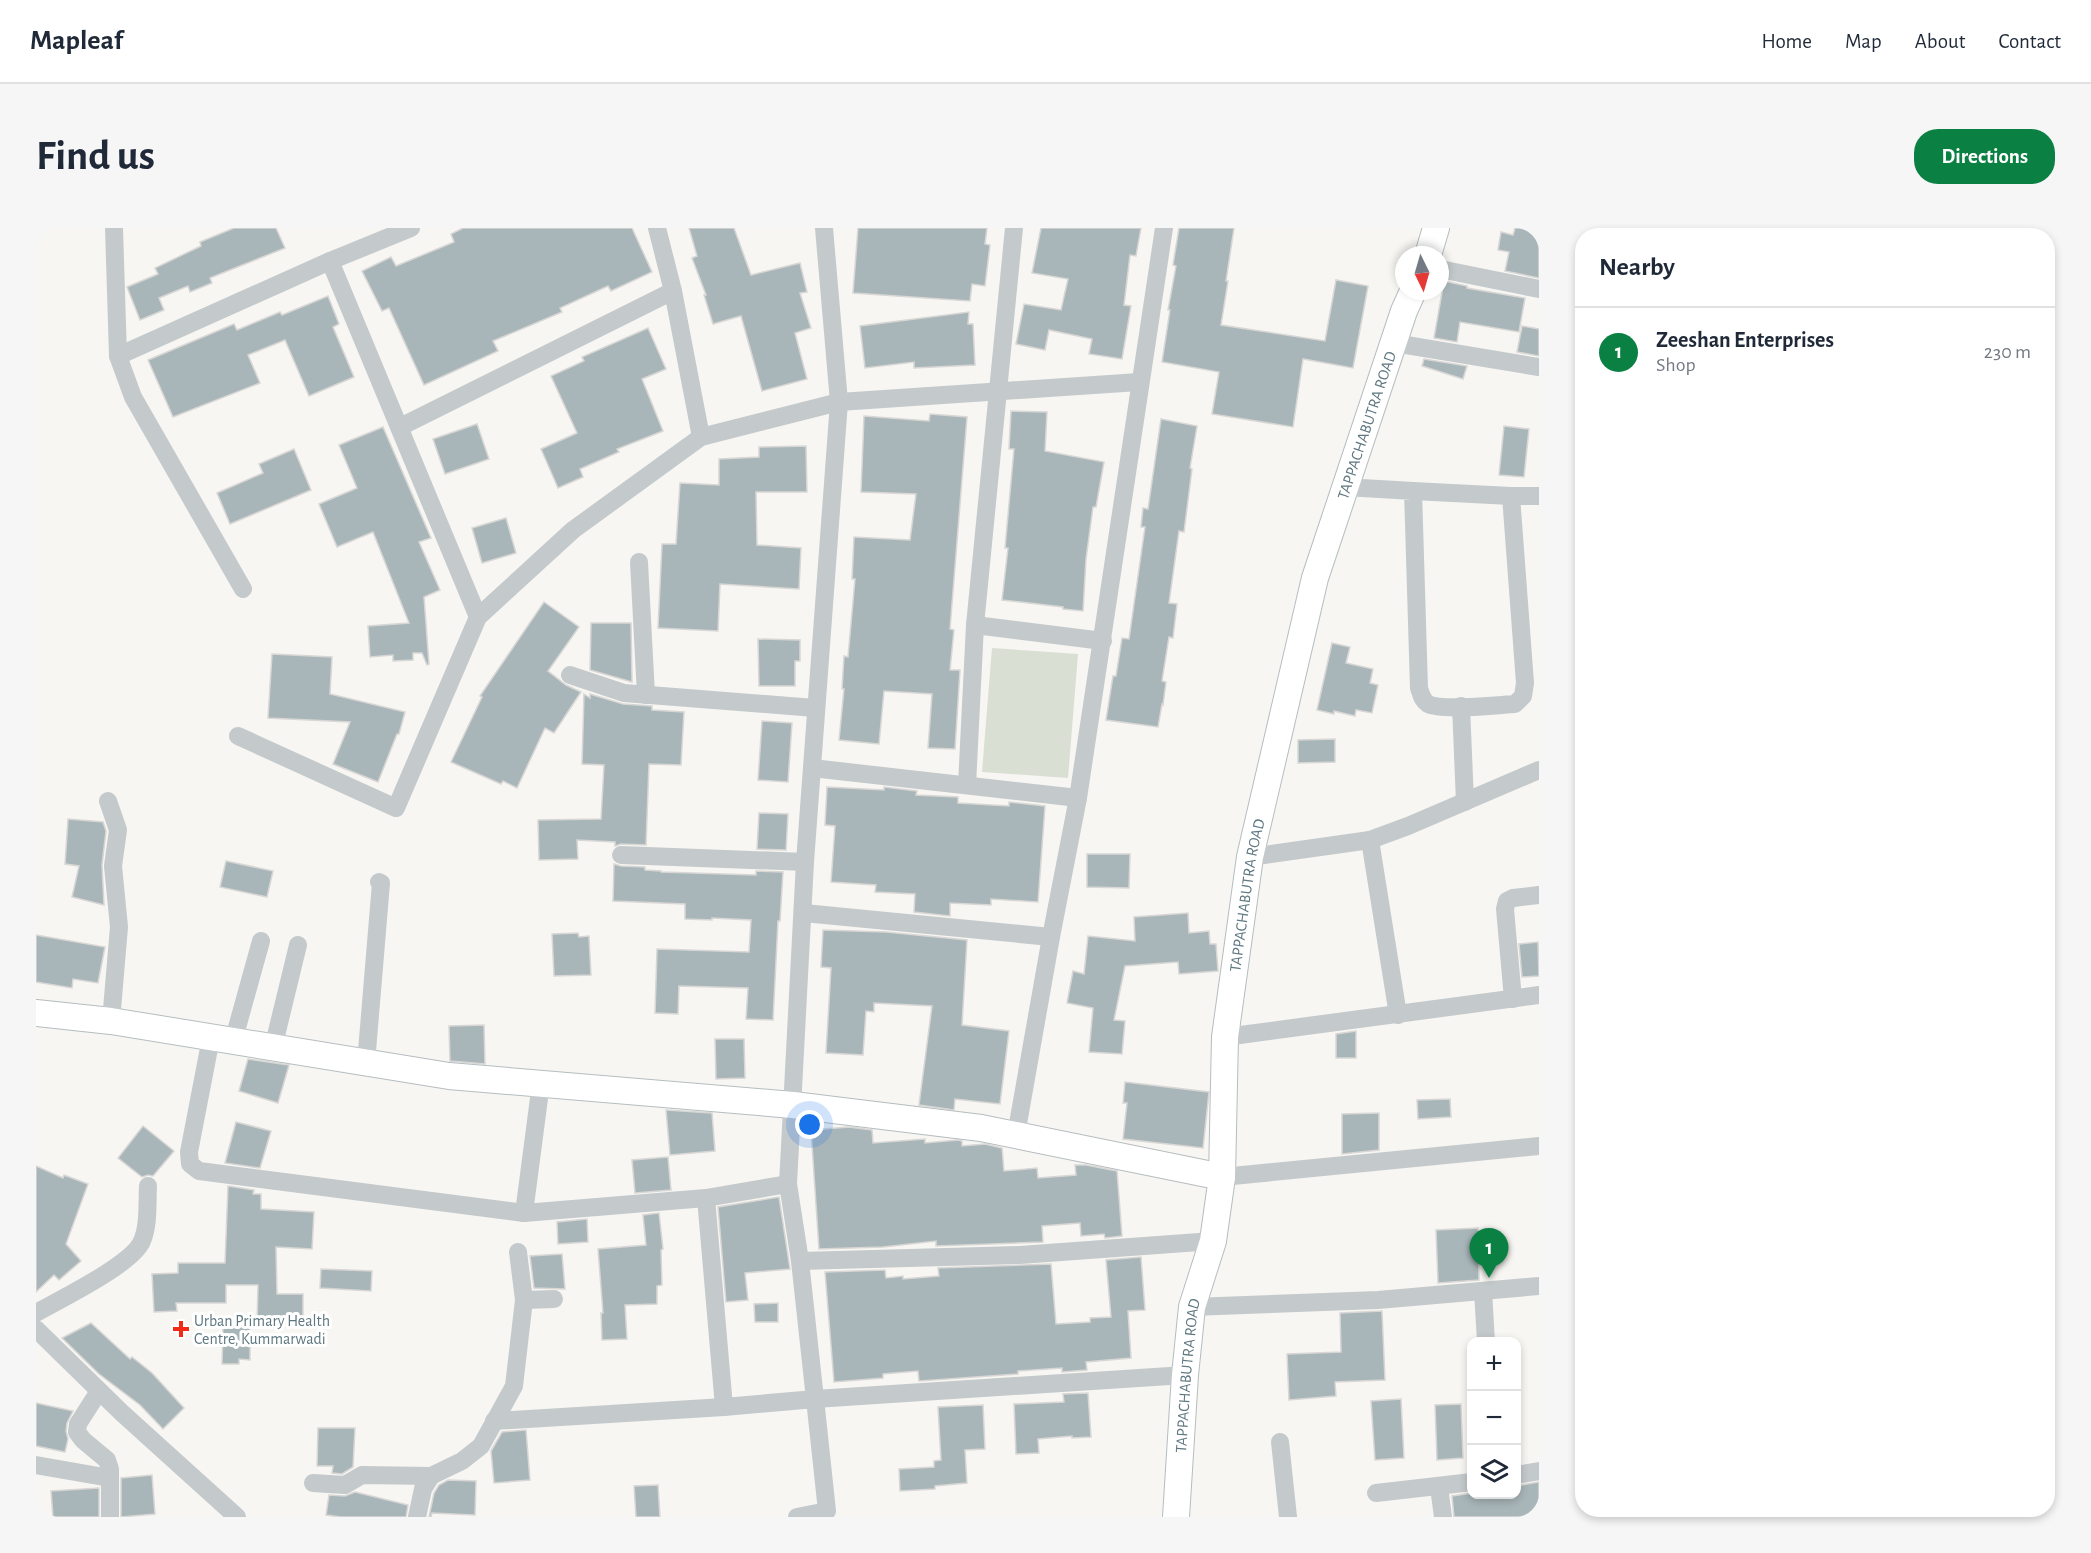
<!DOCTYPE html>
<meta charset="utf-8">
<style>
body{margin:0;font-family:"Alegreya Sans",sans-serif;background:#f6f6f7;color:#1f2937}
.controls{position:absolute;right:18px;bottom:18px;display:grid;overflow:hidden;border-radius:12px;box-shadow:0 3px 9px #0003}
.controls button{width:54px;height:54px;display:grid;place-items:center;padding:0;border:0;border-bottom:2px solid #e0e1e3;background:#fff;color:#1f2937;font:30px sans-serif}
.compass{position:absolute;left:1359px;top:18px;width:54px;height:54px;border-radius:50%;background:#fff;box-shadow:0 3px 9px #0003;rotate:175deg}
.you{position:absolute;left:774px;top:897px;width:21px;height:21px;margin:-15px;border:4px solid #fff;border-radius:50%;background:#1a73e8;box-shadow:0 0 0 9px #1a73e833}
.badge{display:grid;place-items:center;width:39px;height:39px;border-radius:50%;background:#0b8043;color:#fff;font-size:20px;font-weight:700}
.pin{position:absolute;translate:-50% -50px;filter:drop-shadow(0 2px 3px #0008)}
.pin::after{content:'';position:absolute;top:32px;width:21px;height:18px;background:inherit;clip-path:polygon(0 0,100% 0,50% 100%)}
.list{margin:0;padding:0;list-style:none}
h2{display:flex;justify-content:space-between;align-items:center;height:78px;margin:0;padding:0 24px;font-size:26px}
h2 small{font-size:20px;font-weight:400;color:#747a83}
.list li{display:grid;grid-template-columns:39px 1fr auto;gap:18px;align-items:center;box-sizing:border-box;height:90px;padding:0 24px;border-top:2px solid #e0e1e3}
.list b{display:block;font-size:22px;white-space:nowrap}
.list p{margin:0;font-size:20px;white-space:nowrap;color:#747a83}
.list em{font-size:20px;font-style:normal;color:#747a83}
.icon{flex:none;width:33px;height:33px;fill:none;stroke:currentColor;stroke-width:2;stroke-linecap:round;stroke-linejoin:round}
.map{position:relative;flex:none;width:1503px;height:1289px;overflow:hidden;border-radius:24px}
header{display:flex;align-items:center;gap:36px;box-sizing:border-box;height:84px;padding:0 30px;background:#fff;border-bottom:2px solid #e0e1e3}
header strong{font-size:28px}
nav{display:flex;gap:33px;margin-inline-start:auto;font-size:21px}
.intro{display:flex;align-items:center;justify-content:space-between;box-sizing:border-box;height:144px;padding:0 36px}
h1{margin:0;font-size:42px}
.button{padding:15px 27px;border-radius:24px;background:#0b8043;color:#fff;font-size:21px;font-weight:700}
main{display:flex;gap:36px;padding:0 36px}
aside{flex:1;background:#fff;border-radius:24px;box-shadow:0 3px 9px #0003}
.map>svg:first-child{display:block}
.green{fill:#d9dfd3}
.building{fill:#a9b6b9;stroke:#d8d7d5;stroke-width:1.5}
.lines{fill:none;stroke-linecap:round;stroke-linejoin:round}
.secondary-casing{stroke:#b5bdc0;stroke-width:28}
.street{stroke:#c4c9cc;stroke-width:18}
.secondary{stroke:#fff;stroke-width:26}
.poi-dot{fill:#f32a16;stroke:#fff;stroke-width:2}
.labels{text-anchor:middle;stroke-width:6;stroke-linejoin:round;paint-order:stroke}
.street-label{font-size:16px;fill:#5e7781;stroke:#fff}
.poi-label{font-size:16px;fill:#5e7781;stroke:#fff;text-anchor:start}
</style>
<header>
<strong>Mapleaf</strong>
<nav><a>Home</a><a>Map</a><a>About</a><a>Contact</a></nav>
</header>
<div class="intro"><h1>Find us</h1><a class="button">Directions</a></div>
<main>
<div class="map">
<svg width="1503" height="1289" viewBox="0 0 1503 1289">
<rect width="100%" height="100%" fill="#f7f6f2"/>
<path class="green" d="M956,420L1042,426L1032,550L946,544Z"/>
<g class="building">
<path d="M198,0H240L249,20L174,50L176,55L154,64L152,58L123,70L128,82L104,92L91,59L122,46L119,40L165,18L164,14Z"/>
<path d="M427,0H596L616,44L575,63L572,58L524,80L526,84L457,113L462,123L388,157L353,80L346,83L326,43L355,29L360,38L418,14L415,6Z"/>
<path d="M653,0H698L715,47L764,35L771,64L764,65L775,100L759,105L771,151L726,163L705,88L677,96L668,67H670L656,30L661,28Z"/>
<path d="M822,0H951L949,16L954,17L949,58L936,56L934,73L817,65Z"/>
<path d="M1005,0H1105L1100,28L1094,27L1088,77L1095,78L1086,131L1053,126L1056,111L1013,102L1009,122L980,116L988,76L1025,82L1032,51L996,45Z"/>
<path d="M1143,0H1198L1190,53H1192L1185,97L1289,113L1300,52L1332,58L1317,140L1267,131L1257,199L1176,186L1183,144L1126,134L1134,82H1132L1140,38L1137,37Z"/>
<path d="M1479,0H1503V50L1469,43L1473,24L1462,22L1465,4L1477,7Z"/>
<path d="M1408,53L1431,58V60L1489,70L1483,104L1424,94L1421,114L1398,110Z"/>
<path d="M292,68L303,96L297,99L318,149L273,168L249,112L212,127L224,155L137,189L112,132L198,96L201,102L244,84L246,87Z"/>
<path d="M933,84L932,96H937L939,137L878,140V134L829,140L824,98Z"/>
<path d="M1486,98L1503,101V128L1481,124Z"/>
<path d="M612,100L630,141L606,151L627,203L581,221L583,224L544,241L547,249L522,260L505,221L541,205L515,148L548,133L546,129Z"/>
<path d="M1388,131L1431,138L1427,151L1386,138Z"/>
<path d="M975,183L1011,184L1009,223L1068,234L1060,279H1057L1050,331L1047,383L1027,381V379L966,372L972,320H969L978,221H973Z"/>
<path d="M894,186L931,189L914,401L918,402L914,442H924L919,521L892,520L896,466L848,463L843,516L803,512L808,461H806L808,428L812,429L819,351H816L818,309L874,312L880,266L825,264L828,188L893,193Z"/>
<path d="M1125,191L1161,198L1154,240L1156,241L1148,304L1143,303L1133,375L1141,376L1137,410L1133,409L1126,453L1130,454L1127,477L1126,476L1122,499L1070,492L1077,448H1080L1086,410L1093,411L1109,299H1105L1107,280L1112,281Z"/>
<path d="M441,196L453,231L409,246L397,211Z"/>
<path d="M1468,198L1493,201L1488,249L1463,247Z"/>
<path d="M347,199L395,310L383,314L404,362L388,369L393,436L391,437L386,425H377V432L357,433V427L334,429L332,398L373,395L337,304L301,319L283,276L321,260L303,217Z"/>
<path d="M770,218L771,264H720L721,317L765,320L763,361L684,356L682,403L622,400L626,316H640L644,255L683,257V231L723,229V219Z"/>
<path d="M258,221L275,262L194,296L181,265L227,245L223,236Z"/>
<path d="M470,290L480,325L446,335L436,300Z"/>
<path d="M508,374L543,399L512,443L530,457L545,464L518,505L509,500L481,560L467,553L465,556L415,534L446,469L444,468Z"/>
<path d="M555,395H595L596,454L554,442Z"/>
<path d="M722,411L764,412V433H759V458H723Z"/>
<path d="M1296,415L1314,419L1310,435L1337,441L1334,455L1342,457L1336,485L1320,482L1319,488L1298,483V486L1281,482Z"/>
<path d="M236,426L296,429L294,466L369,484L363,506H361L342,554L297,536L314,494L232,490Z"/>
<path d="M548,466L554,470V466L587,476L616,478V482L648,484L645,537L613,536L610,617L585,616L579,618V614L541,612L542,631L503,632L502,592L565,591L568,537L546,536Z"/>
<path d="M726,493L756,495L752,554L722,552Z"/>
<path d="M1299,511V534L1262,535V512Z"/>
<path d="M791,559L848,562V559L881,563L880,567L922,569V575L973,578V574L1009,578L1002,674L955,671V677L914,675V688L878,684L879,666L839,664L840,657L795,654L799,598L789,597Z"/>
<path d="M723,585L752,586L750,622L721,621Z"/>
<path d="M32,591L67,594L70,603L66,637L68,677L36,669L43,638L29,636Z"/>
<path d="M1051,626H1094L1093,660L1051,659Z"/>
<path d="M190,633L237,643L231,669L184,659Z"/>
<path d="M578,636L585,638L609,639V642L625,643V644L720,647V643L747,644L744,693H742L737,792L710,791L712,760L643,758L642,786L619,785L621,721L713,724L715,692L676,690V692L649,691V676L577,673Z"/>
<path d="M1152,685L1153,705L1173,703L1174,716H1180L1182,743L1143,746L1142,734L1089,738L1078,792L1089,793L1086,826L1053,824L1057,780L1031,775L1037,743L1048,746L1052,708L1099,713L1098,689Z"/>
<path d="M787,702L850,704L931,712L926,797L973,803L964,876L919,871L918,882L883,877L896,778L838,775V784L830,783L827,827L790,825L795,740L785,739Z"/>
<path d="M542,705L543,709L553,708L555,747L518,748L516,706Z"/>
<path d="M0,707L69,719L62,755L37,751L36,760L0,754Z"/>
<path d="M1502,714L1503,748L1486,749L1483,716Z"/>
<path d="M448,797L449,836L414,833L413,798Z"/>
<path d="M1320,803V830H1300V806Z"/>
<path d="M679,811H708L709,850L680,851Z"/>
<path d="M212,831L253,837L242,875L203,863Z"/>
<path d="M1089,854L1173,864L1167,920L1087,911L1091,875H1087Z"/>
<path d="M1414,871L1415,889L1382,891L1381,872Z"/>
<path d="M630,882L676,885L679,923L634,927Z"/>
<path d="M1343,885V922L1306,926V886Z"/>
<path d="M200,894L235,903L224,940L189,935Z"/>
<path d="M107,898L138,923L117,948L112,947L106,949L82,930Z"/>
<path d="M813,899L836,902L837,915L889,911V915L922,912L926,913V918L949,916L966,920L968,943L1001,940L1002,950L1040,947L1039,937H1050L1081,943L1086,1008L1069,1010L1068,1006L1045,1008L1044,995L1006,998L1007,1014L900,1018V1013L847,1019L783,1021L775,902Z"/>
<path d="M632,929L635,962L599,965L596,932Z"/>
<path d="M0,938L27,950L28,947L52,956L30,1016L45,1033L23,1052L18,1047L0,1064Z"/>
<path d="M192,958L218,962L217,966H225V981L278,984L276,1021L240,1019L241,1066H267V1096L221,1095L222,1057H190V1075H140L141,1083L118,1084L116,1046L142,1045V1035H189Z"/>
<path d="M743,969L754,1041L709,1045L712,1072L690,1074L682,979Z"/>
<path d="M623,985L627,1021L625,1022L626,1057L621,1058V1076L589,1077L591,1111L566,1112L565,1085H567L562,1021L610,1017L607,987Z"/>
<path d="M551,991L552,1014L522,1016L521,994Z"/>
<path d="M1442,1000L1443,1052L1402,1055L1400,1002Z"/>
<path d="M526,1026L529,1061L498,1060L494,1028Z"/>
<path d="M1105,1029L1109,1082L1092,1083L1095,1130L1050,1134L1051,1142L1026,1144V1140L982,1143V1146L883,1153L882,1143L847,1146V1150L798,1154L789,1044L849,1042L850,1050L867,1048V1051L903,1048L902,1040L1015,1036L1020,1096L1054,1094V1090L1075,1089L1070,1032Z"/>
<path d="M285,1041L336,1043L335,1063L284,1060Z"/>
<path d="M742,1075V1094H719L718,1076Z"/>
<path d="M1346,1083L1349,1152L1299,1154L1300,1168L1253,1172L1251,1126L1305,1124L1304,1085Z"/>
<path d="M55,1095L94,1131L96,1129L116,1145L148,1180L127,1201L104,1177L63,1146L26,1110Z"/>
<path d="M187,1099H214V1132L203,1131V1136H186Z"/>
<path d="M1052,1165L1055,1209L1036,1210V1208L1002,1211L1003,1225L980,1226L978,1176L1028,1174L1027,1166Z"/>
<path d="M1365,1171L1368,1230L1339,1232L1335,1173Z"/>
<path d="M0,1175L37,1183L31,1195L30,1203L32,1211L29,1224L0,1218Z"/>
<path d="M1425,1176L1427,1230L1401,1232L1399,1177Z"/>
<path d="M947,1177L949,1221L929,1222L931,1255L899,1258V1261L864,1263L863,1241L898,1239V1233L905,1232L902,1179Z"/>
<path d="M282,1200H319L317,1239L306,1246L296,1245L297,1238H281Z"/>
<path d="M490,1202L494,1252L458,1255L455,1223L466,1204Z"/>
<path d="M116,1247L119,1286L85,1289V1250Z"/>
<path d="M412,1252L440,1253L439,1287L396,1285L395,1289H393L398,1265L403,1257Z"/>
<path d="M1503,1254V1289H1418L1416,1268L1436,1265L1480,1266V1258Z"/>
<path d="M622,1257L624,1289H600L598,1258Z"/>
<path d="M63,1260V1289H17L15,1263Z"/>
<path d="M319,1264L372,1277L370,1289H305L290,1287L293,1267L309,1268Z"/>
</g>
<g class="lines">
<defs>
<g id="secondary">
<path d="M1392,27L1400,0"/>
<path d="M0,785L75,793L413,848L757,877L945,900L1186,949"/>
<path id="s1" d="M1140,1289L1149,1147L1156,1079L1177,1013L1186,949L1189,809L1214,629L1279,350L1368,83L1377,63"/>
</g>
</defs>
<use href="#secondary" class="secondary-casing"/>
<g class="street">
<path d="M78,0L82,128L97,169L207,361"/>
<path d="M621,0L637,63L665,209"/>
<path d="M788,0L803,174L769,634L752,956L764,1033L779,1171L1149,1147"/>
<path d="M294,33L442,389"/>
<path d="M1404,41L1503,61"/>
<path d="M1358,115L1503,139"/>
<path d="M82,128L294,33L375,0"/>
<path d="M364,199L637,63"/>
<path d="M1309,259L1377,263L1383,460C1385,466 1386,472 1392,476C1406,483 1461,477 1479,476L1487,468L1489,455L1475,268H1503"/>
<path d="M1377,263L1475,268"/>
<path d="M603,334L610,467"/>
<path d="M939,397L1067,413"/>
<path d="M534,447L588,465L779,480"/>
<path d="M1425,478L1429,574"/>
<path d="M202,508L360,580L442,389L537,302L665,209L803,174L1103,154"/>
<path d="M776,540L1042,570"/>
<path d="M931,557L939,397L978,0"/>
<path d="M72,573L82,602L77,638L83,699L75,793"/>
<path d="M1334,612L1362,787"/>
<path d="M585,627L769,634"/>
<path d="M1214,629L1334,612L1372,598L1503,542"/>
<path d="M768,685L1015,709"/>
<path d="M1477,771L1469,681L1471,673L1477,670L1503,667"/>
<path d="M1189,809L1503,767"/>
<path d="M175,810L153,924L154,936L163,943L488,985L670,970L752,956"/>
<path d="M197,814L225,713"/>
<path d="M237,820L262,717"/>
<path d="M330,835L345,655L343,654"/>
<path d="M980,907L1015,709L1042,570L1128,0"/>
<path d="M1186,949L1503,918"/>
<path d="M670,970L688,1179L779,1171L791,1283L761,1289"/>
<path d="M488,985L505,855"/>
<path d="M482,1024L488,1072"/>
<path d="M764,1033L984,1027L1177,1013"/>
<path d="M1447,1063L1450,1114"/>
<path d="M1156,1079L1342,1072L1503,1058"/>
<path d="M0,1085C23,1072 97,1036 106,1013C113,997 111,975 112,958"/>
<path d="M0,1101L86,1185L201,1289"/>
<path d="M63,1163L42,1196L41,1204L47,1212L71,1232L74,1241V1289"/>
<path d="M458,1193L688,1179"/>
<path d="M1244,1214L1252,1289"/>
<path d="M0,1237L74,1250"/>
<path d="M1480,1247L1503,1243"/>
<path d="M277,1255L309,1257L326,1247L395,1248L426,1233L445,1218L478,1158L488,1072L518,1071"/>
<path d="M1403,1259L1407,1289"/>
<path d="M1340,1265L1436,1254"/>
<path d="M381,1289L387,1261L395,1248"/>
</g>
<use href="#secondary" class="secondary"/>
</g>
<path class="poi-dot" d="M142 1092h6v6h6v6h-6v6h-6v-6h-6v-6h6z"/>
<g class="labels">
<g class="street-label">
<text dy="6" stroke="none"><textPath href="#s1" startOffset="1114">TAPPACHABUTRA ROAD</textPath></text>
<text dy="6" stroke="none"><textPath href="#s1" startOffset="628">TAPPACHABUTRA ROAD</textPath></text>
<text dy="6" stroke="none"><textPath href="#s1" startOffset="142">TAPPACHABUTRA ROAD</textPath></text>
</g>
<g class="poi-label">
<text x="158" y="1098">Urban Primary Health<tspan x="158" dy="18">Centre, Kummarwadi</tspan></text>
</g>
</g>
</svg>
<div class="controls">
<button>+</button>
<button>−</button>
<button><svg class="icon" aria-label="layers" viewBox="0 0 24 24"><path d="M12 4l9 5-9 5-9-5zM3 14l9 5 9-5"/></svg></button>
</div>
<svg class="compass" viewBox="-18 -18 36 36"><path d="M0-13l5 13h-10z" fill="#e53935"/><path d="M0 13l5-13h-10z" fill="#747a83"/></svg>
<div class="you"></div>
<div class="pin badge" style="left:1453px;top:1050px">1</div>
</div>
<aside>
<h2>Nearby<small></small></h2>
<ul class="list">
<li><span class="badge">1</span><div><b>Zeeshan Enterprises</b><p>Shop</p></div><em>230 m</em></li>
</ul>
</aside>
</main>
